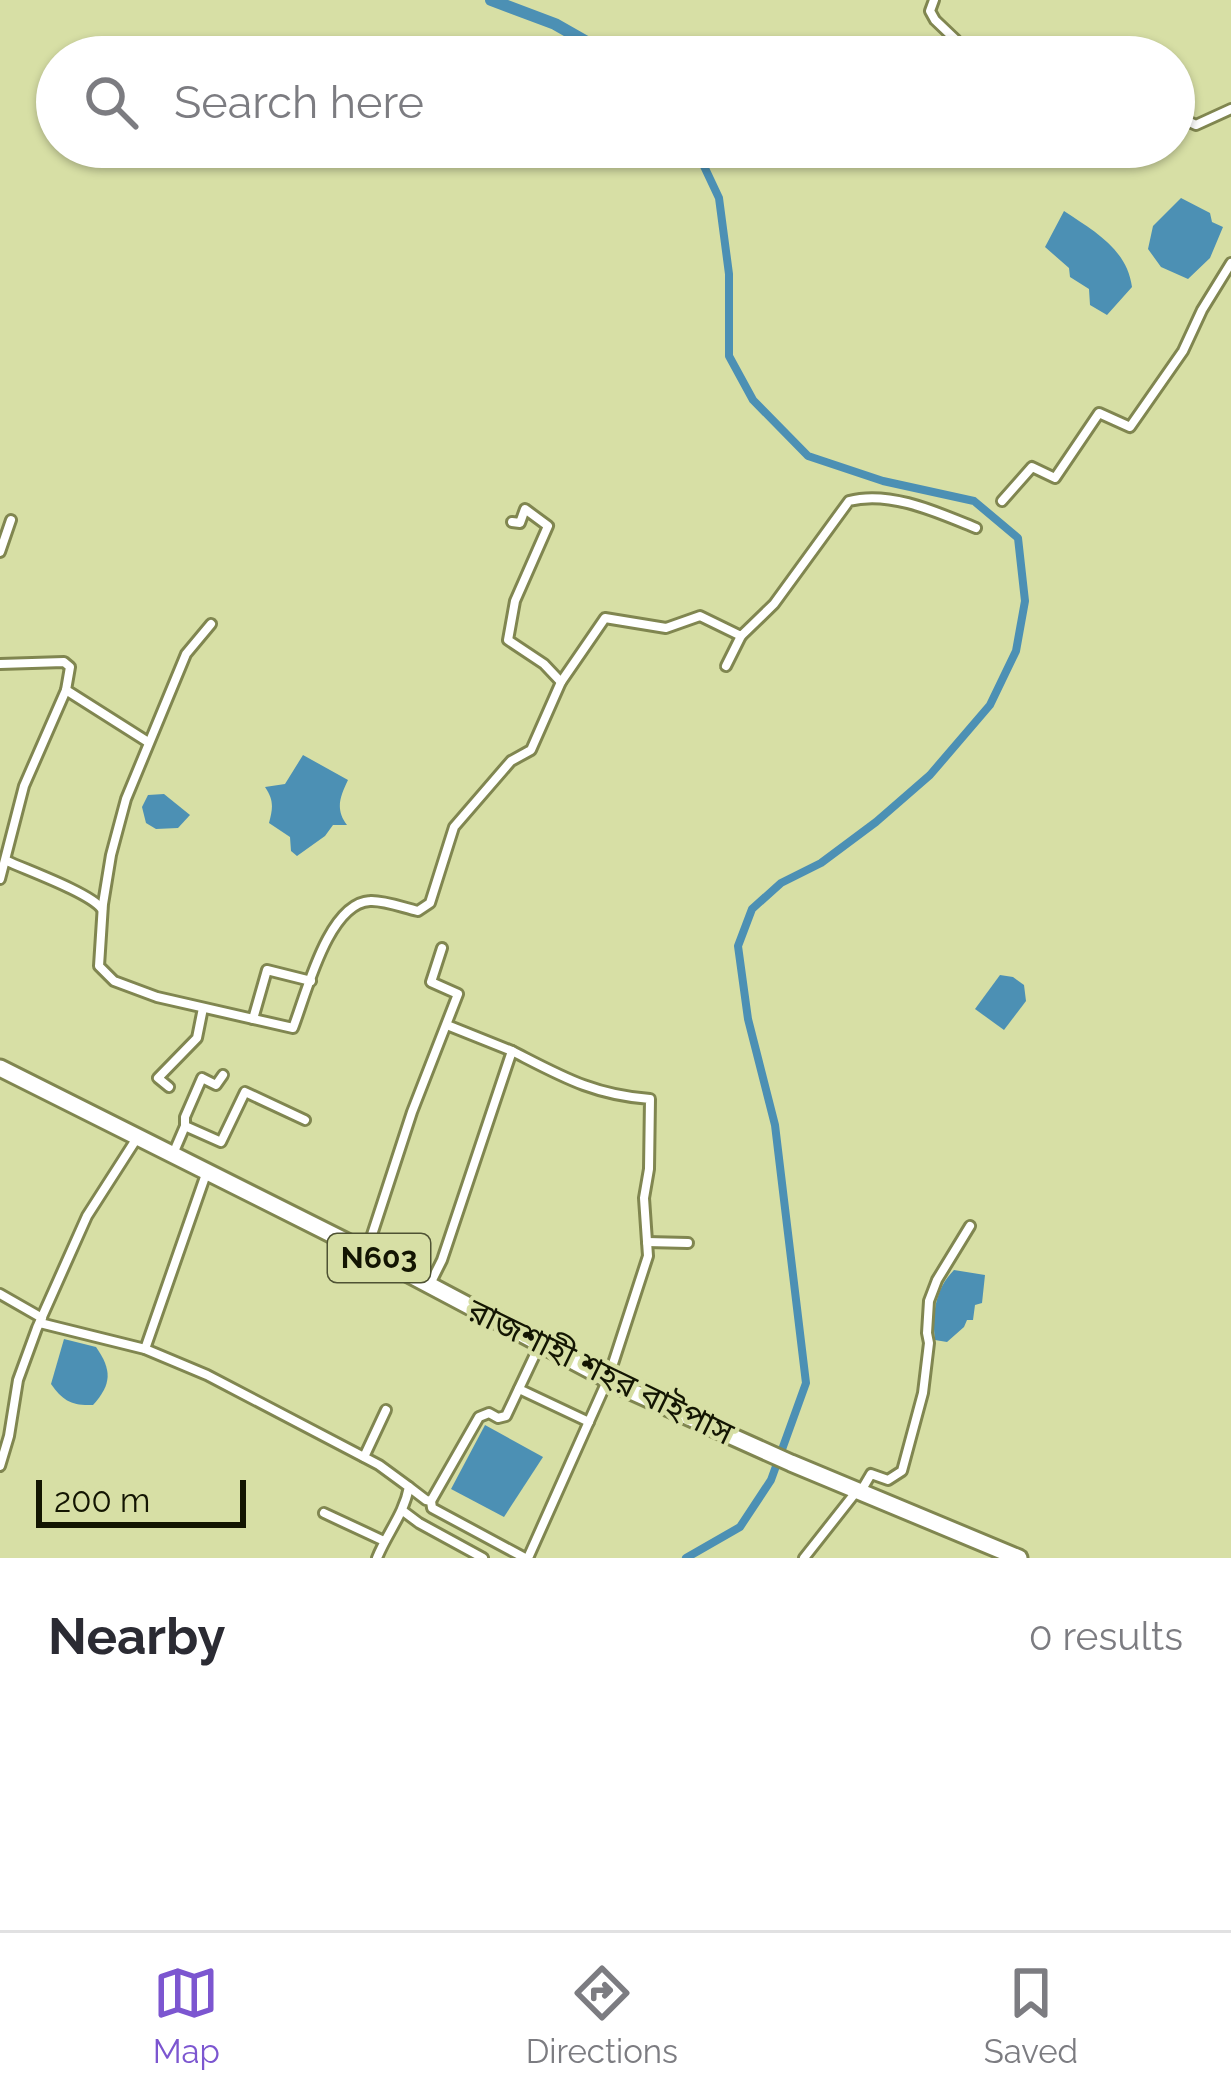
<!DOCTYPE html>
<meta charset="utf-8">
<style>
body{margin:0;font-family:Raleway,"Noto Sans Bengali",sans-serif;background:#f7f7f7;color:#2b2b33}
.scale{position:absolute;left:36px;bottom:30px;width:210px;box-sizing:border-box;padding-left:12px;border:6px solid #131502;border-top:0;font-size:33px;line-height:42px;white-space:nowrap;color:#131502;-webkit-text-stroke:9px #d7dfa5;paint-order:stroke}
.list{margin:0;padding:0;list-style:none}
h2{display:flex;justify-content:space-between;align-items:center;height:156px;margin:0;padding:0 48px;font-size:51px}
h2 small{font-size:39px;font-weight:400;color:#7c7c81}
.icon{flex:none;width:66px;height:66px;fill:none;stroke:currentColor;stroke-width:2;stroke-linecap:round;stroke-linejoin:round}
.map{position:relative;flex:none;width:1231px;height:1558px;overflow:hidden}
.search{position:absolute;background:#fff;box-shadow:0 3px 9px #0004;left:36px;right:36px;top:36px;height:132px;display:flex;align-items:center;gap:30px;box-sizing:border-box;padding:0 42px;border-radius:66px;color:#7c7c81;font-size:45px}
.sheet{height:372px;background:#fff}
nav{display:flex;justify-content:space-around;align-items:center;box-sizing:border-box;height:168px;border-top:3px solid #e1e1e2;background:#fff;font-size:33px;color:#7c7c81}
nav a{display:grid;justify-items:center;gap:6px}
nav .on{color:#7c56d0}
.map>svg:first-child{display:block}
.water{fill:#4c90b4}
.lines{fill:none;stroke-linecap:round;stroke-linejoin:round}
.canal{stroke:#4c90b4;stroke-width:8}
.river{stroke:#4c90b4;stroke-width:12}
.street-casing{stroke:#808650;stroke-width:14}
.highway-casing{stroke:#808650;stroke-width:21}
.street{stroke:#fff;stroke-width:8}
.highway{stroke:#fff;stroke-width:15}
.labels{text-anchor:middle;stroke-width:9;stroke-linejoin:round;paint-order:stroke}
.shield{fill:#d7dfa5;stroke:#4e5233;stroke-width:3}
.shield-label{font-size:30px;font-weight:bold;fill:#131502}
.street-label{font-size:33px;fill:#131502;stroke:#d7dfa5}
</style>
<div class="map">
<svg width="1231" height="1558" viewBox="0 0 1231 1558">
<rect width="100%" height="100%" fill="#d7dfa5"/>
<g class="water">
<path d="M1181,198L1210,213L1212,222L1223,227L1210,258L1188,279L1161,267L1148,249L1153,226Z"/>
<path d="M1064,211C1094,231 1127,249 1132,287L1107,315L1090,305L1089,289L1070,277L1069,268L1045,247Z"/>
<path d="M303,755L348,780C340,797 335,809 347,825H333L325,836L297,856L291,851L290,837L269,823C273,808 274,800 265,787L285,784Z"/>
<path d="M164,794L190,815L178,828L156,829L146,823L142,807L148,795Z"/>
<path d="M1000,975L1013,977L1024,985L1026,1001L1004,1030L975,1009Z"/>
<path d="M954,1270L985,1275L982,1303L975,1305L973,1320H967L964,1327L947,1342L935,1340C932,1314 935,1289 954,1270Z"/>
<path d="M64,1339L96,1347C112,1370 112,1384 93,1405C72,1406 63,1401 51,1384Z"/>
<path d="M485,1425L543,1457L504,1517L451,1489Z"/>
</g>
<g class="lines">
<path class="canal" d="M686,1558L740,1527L771,1480L806,1383L775,1125L748,1019L738,946L752,909L781,883L821,863L876,822L930,775L990,705L1016,651L1025,601L1018,538L974,501L883,481L808,456L753,400L729,356V274L719,198L695,147"/>
<path class="river" d="M491,0L555,24L613,57"/>
<defs>
<g id="street">
<path d="M934,0L930,11L935,20L956,40L955,57"/>
<path d="M1174,115L1196,125L1231,109"/>
<path d="M1002,501L1032,467L1055,478L1099,413L1130,427L1183,351L1202,310L1231,263"/>
<path d="M512,522L520,523L525,509L548,526L515,601L508,640L544,664L561,682"/>
<path d="M0,552L11,520"/>
<path d="M211,624L186,654L126,799L111,855L103,904L99,966L114,981L157,997L293,1028C306,995 328,903 370,901C384,900 404,908 418,911L430,903L454,827L511,761L531,750L561,682L605,618L666,628L700,616L741,636L774,604L849,501C890,490 939,513 976,528"/>
<path d="M0,664L64,662L70,667L66,690L148,742"/>
<path d="M726,666L741,636"/>
<path d="M7,861C29,871 90,893 102,909"/>
<path d="M0,879L24,786L66,690"/>
<path d="M253,1019L267,970L311,981"/>
<path d="M447,1025L512,1051"/>
<path d="M169,1087L158,1078L197,1038L203,1008"/>
<path d="M185,1126V1117L202,1078L216,1085L223,1075"/>
<path d="M173,1154L185,1126L221,1142L245,1092L305,1120"/>
<path d="M647,1242L688,1243"/>
<path d="M367,1250L412,1112L458,994L431,982L442,948"/>
<path d="M430,1284L442,1260L512,1051C561,1076 593,1095 650,1099L649,1169L644,1198L648,1256L608,1379L528,1558"/>
<path d="M0,1294L42,1318"/>
<path d="M40,1323L145,1349L207,1375L379,1465L409,1487C404,1514 387,1533 377,1558"/>
<path d="M145,1349L206,1174"/>
<path d="M519,1389L589,1422"/>
<path d="M364,1457L386,1410"/>
<path d="M0,1466L9,1436L18,1380L37,1328L87,1216L137,1138"/>
<path d="M409,1487L426,1500L431,1501L432,1508L525,1558"/>
<path d="M861,1491L871,1474L888,1480L902,1471L923,1393L929,1343L927,1333L929,1301L937,1280L970,1226"/>
<path d="M431,1501L479,1417L489,1413L498,1418L506,1416L540,1344"/>
<path d="M403,1511L419,1523L483,1558"/>
<path d="M324,1513L384,1541"/>
<path d="M804,1558L856,1492"/>
</g>
<path id="highway" d="M0,1068L367,1252L624,1388L791,1463L1019,1558"/>
</defs>
<use href="#street" class="street-casing"/>
<use href="#highway" class="highway-casing"/>
<use href="#street" class="street"/>
<use href="#highway" class="highway"/>
</g>
<g class="labels">
<rect class="shield" x="328" y="1234" width="102" height="48" rx="9"/>
<g class="shield-label">
<text x="379" y="1268">N603</text>
</g>
<g class="street-label">
<text transform="translate(601 1371) rotate(26)" y="12">রাজশাহী শহর বাইপাস</text>
</g>
</g>
</svg>
<div class="scale">200 m</div>
<div class="search"><svg class="icon" aria-label="search" viewBox="0 0 24 24"><circle cx="10" cy="10" r="6"/><path d="M15 15l6 6"/></svg>Search here</div>
</div>
<section class="sheet">
<h2>Nearby<small>0 results</small></h2>
<ul class="list">
</ul>
</section>
<nav>
<a class="on"><svg class="icon" aria-label="map" viewBox="0 0 24 24"><path d="M3 6l6-2 6 2 6-2v14l-6 2-6-2-6 2zM9 4v14M15 6v14"/></svg>Map</a>
<a><svg class="icon" aria-label="directions" viewBox="0 0 24 24"><path d="M12 3l9 9-9 9-9-9zM9 14v-3h6M13 9l2 2-2 2"/></svg>Directions</a>
<a><svg class="icon" aria-label="saved" viewBox="0 0 24 24"><path d="M7 4h10v16l-5-4-5 4z"/></svg>Saved</a>
</nav>
